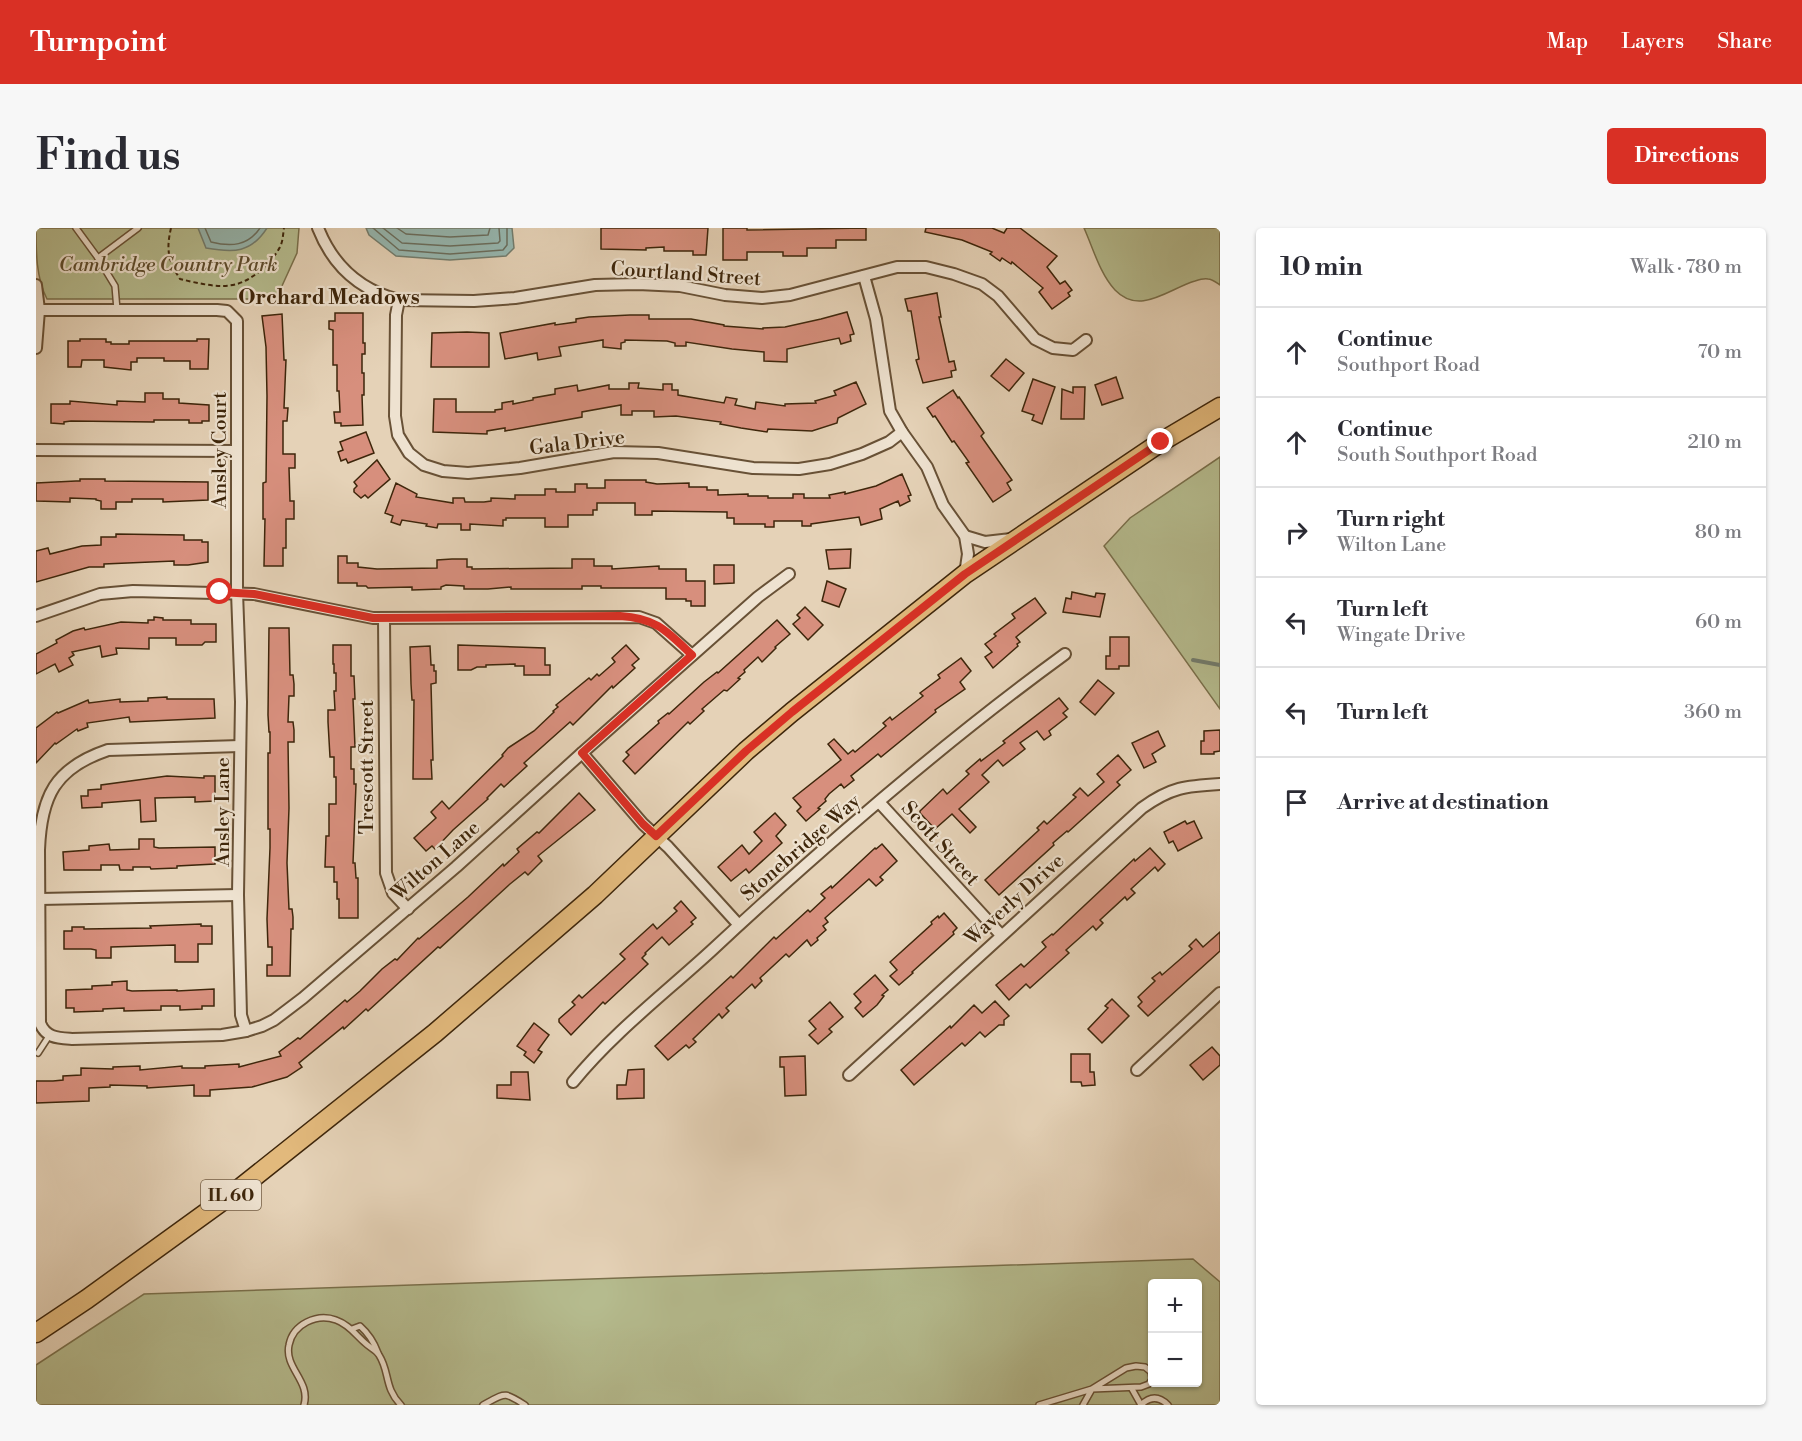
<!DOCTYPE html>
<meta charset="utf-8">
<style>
body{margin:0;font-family:"Libre Bodoni",serif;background:#f7f7f7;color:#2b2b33}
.controls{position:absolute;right:18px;bottom:18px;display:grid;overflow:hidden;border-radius:6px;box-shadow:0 2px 4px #0004}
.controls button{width:54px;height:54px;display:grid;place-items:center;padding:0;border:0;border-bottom:2px solid #e1e1e2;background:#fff;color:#2b2b33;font:30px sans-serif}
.stop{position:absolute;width:18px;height:18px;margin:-14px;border:4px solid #d93025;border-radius:50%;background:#fff}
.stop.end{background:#d93025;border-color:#fff;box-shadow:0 2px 6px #0008}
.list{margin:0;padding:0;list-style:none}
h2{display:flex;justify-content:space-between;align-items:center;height:78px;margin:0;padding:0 24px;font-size:26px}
h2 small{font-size:20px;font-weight:400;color:#7c7c81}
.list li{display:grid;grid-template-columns:39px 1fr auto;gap:18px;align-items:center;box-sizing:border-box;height:90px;padding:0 24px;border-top:2px solid #e1e1e2}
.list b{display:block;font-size:22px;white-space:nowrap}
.list p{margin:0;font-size:20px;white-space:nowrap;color:#7c7c81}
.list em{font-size:20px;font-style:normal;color:#7c7c81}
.icon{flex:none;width:33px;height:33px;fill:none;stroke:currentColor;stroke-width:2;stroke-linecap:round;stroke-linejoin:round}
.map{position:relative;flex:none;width:1184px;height:1177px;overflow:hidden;border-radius:6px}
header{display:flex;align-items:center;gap:36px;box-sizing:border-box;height:84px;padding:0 30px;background:#d93025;color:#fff}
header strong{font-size:28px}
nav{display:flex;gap:33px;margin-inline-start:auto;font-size:21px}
.intro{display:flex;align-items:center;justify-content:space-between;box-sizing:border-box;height:144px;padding:0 36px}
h1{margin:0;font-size:42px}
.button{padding:15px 27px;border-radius:6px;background:#d93025;color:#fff;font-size:21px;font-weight:700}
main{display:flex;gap:36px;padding:0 36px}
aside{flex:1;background:#fff;border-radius:6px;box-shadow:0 2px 4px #0004}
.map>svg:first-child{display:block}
.green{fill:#b5bb8e;stroke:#7a704c;stroke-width:1.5;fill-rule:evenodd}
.water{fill:#96b7b0;stroke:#737d6e;stroke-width:1.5}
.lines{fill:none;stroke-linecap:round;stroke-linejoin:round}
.shore{stroke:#6a6e5e;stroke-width:1.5}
.stream{stroke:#737d6e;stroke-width:4}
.building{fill:#d78f7d;stroke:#3e260b;stroke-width:1.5}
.lane-casing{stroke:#685136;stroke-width:8}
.street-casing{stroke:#685136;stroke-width:14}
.primary-casing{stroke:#3e260b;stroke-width:21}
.path{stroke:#3e260b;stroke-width:2;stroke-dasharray:4.5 3;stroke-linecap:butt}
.lane{stroke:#eee2d0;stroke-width:5}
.street{stroke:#eee2d0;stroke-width:10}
.primary{stroke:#e2b97c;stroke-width:18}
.route{stroke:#d93025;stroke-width:8}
.labels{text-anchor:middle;stroke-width:4.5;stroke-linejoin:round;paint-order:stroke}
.shield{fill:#eee2d0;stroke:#735e46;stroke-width:1.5}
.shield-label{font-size:18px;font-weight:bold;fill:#3e260b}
.park-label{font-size:20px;font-style:italic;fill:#5c4b2c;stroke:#eee2d0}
.street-label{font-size:20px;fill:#3e260b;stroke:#eee2d0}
.neighbourhood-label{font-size:21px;font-weight:bold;fill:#3e260b;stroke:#eee2d0}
</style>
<header>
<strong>Turnpoint</strong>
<nav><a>Map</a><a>Layers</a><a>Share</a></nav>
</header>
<div class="intro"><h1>Find us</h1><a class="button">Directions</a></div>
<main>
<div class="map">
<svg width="1184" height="1177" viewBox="0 0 1184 1177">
<rect width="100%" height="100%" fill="#e5d2b7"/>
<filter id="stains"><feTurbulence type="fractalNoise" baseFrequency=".00333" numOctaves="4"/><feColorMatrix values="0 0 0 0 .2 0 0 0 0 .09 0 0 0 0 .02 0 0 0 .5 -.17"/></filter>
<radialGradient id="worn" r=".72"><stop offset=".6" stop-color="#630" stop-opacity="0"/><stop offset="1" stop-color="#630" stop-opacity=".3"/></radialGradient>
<g class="green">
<path d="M0,0H263L261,25L240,71H11C0,50 0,23 0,0Z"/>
<path d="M1048,0H1184V57C1181,55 1176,51 1172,51C1168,50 1162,52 1159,53C1132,61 1104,88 1079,62C1064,46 1057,20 1048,0Z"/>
<path d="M1184,229V481L1068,318L1094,290Z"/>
<path d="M1157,1031L1184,1054V1177H0V1137L108,1066ZM1116,1056H1162V1154H1116Z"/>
</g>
<g class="water">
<path d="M162,0H231C215,25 198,25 170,20Z"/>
<path d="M330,0H476L478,20L470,28L414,32L360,28L333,7Z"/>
</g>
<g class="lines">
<g class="shore">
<path d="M169,0L175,14C195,19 212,18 224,0"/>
<path d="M337,0L363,22L414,26L467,22L471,17V0"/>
<path d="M347,0L366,15L414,18L462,15L464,13L463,0"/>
<path d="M361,0L370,6L414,9L452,7L454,0"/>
</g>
<path class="stream" d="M1157,432L1184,437"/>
</g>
<g class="building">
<path d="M565,0H672L670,27H657V23H628V19L610,20V22L565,21Z"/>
<path d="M687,0H711V2L830,0V12H800V20H771V28H747V24H711V32H687Z"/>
<path d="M890,0H956L968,5L971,0H984L1021,28L1011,39L1024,56L1029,53L1036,62L1032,65L1034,68L1016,81L1003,64L1007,60L976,34L975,36L966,30L964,33L954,26L956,24L926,12L889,4Z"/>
<path d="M901,65L905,89H903L913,134L918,133L920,142L915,143L916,149L887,155L880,132L883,131L875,83H872L869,71Z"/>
<path d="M811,84L818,106L814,107L815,113L805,116L803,110L751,121V134L728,133V124L696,121L650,114V118H639V115L631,113L589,112V114L585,115V121L567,119V112L523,119L525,128L502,132L501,125L469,131L464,105L519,95V97L540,94V91L553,89L594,87H613V91H655L688,97V98L727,101V100L749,99L785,91Z"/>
<path d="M299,85H327V115H329V126H326V145H328V167H326L327,197L305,198V195H299L298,184H304L303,163H301V137H297V102L293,101V93H299Z"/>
<path d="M246,86L248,132H250L248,180H252L251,193H247V226H259V240H253L254,273H258V291H250V320H247V338H228L229,291H227V255L230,254L231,168L230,119L226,88Z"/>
<path d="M431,104L453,105V139H395L396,105Z"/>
<path d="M44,111H70V114H75V116H93V113H161V111H173L172,141H154V133H128V130H101V134H95V142L68,139V132H46L45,139H32V113H44Z"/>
<path d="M970,131L988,145L973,163L955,148Z"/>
<path d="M1080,149L1087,170L1066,177L1059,157Z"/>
<path d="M997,151L1019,159L1006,196L996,192L998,187L986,183Z"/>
<path d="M820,154L830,176L802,190L801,195L776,203L732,201L731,204L705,200L684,196L685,194L640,188L618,189V183H596V187H585V177L546,184V189L469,203V200L451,203V206L397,204L398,171H420V184H459V182L466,181V175L477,173V176L497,172V170L519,166V161L541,157L542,163L573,157V161H593V155H603L602,160L627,162V156H636V162H642V167L688,175L690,169L701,171L699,177L719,181L720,174L749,178V176L780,175L779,173L800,167L798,163Z"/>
<path d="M1037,159H1049L1048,191H1025L1026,161L1037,165Z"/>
<path d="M917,162L922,170L923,169L948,205L945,208L976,252L971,255L975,262L957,274L930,235L933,234L918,213L916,214L899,188L897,189L891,180Z"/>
<path d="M109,165H127V171H143V175L173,177V193H166V195H153V192H118V194L35,193L28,194V196L15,195V176H34V173L81,177V173L109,174Z"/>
<path d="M330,204L338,225L312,235L310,231L305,233L302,224L307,222L304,214Z"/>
<path d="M341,232L354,251L332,270L329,267L325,270L318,264V261L321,258L318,254Z"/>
<path d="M866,246L875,267L872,268L874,273L864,278L862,273L844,281L846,291L825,297L823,289L775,296V298H766V293H738V299H729V296H698V290H691V284L616,283V287H599V275H561V282H557V287H532V299H509V290H470V292H467V298L434,296V302H425V296H402L401,300L390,298L391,296L366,292L364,297L355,294L357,288L349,285L360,255L381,266L380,269L417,275V270H428L429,274H448L455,273V270L479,271V267H509V261H520V264H539V256H551V260H569V252H610V254L621,256L653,255V259H671V262H682V267L712,266V268H732V270H757V266H768V270H794L793,267L809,264V266L840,258Z"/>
<path d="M44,251H69V253L172,254V272L127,274V271H96V274H80V281H65V273L60,272V271L34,270V274L0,273V255L40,253H44Z"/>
<path d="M80,306L148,307V312H166V314H172V334L152,337H138V333L68,336V339H53L0,354V323L12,320L14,326L46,318L65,317V309H80Z"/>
<path d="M815,321L814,340L793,341L790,322Z"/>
<path d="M302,328H311V335H322V339L341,341L401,340V332L416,331H431V339H436V341L536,340V331H558V338H576V341L623,338V341H650V353H669V378H655V373H650V371H630V360H565V358H546V361H475V359L452,361H428V358L410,357L405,359V361L376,362V359L332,360L330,358H321V355H302Z"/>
<path d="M678,337H698V355L678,356Z"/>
<path d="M791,353L810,361L803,379L786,373Z"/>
<path d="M1036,364L1059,369L1060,365L1069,366L1064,389L1027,384L1030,370L1035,371Z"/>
<path d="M999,370L1010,385L980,409L984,414L981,416L982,418L957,440L949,429L956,424L949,416L960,408L958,406L979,390L976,386Z"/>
<path d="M769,379L787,397L772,412L757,396L764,390L761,387Z"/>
<path d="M118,389L127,390V392H155V396H180V414H169L166,417H140V410H113V421L80,420L81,426L66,429L64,418L36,424L38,427L33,430L37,437L23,444L19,436L0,446V426L21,415L20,412L37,403L48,400L49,402L85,394L112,395V392H118Z"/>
<path d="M741,392L754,406L739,419L740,420L726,434L722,429L708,442L709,444L702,450L704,451L691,463L688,462L666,481L668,483L654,496L652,494L599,546L587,533L593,527L590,524L623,495L622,493L632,485L633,486L668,454L681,444L682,445Z"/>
<path d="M233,400H253L254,447H257L258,456V468H253L252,494H257L258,502V514H252L253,580L251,635L253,681H256L257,689V701H255L254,748H231V737H236V719H232L231,691L234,620V601H232V525H234V504H233L232,487Z"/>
<path d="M1074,409H1093V438H1083V441H1070V428H1074Z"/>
<path d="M297,417H315V448H318L319,471H317L319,519H315V541H318V556H320L317,635H319L320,650H322V690H303V671H301V654H298V639H289L290,608H293V576H300V549H298V529H294L292,494V482H299L298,463H300V445H298V436H297Z"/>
<path d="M422,417L509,420V437H514V447H488V438H479V436L450,437V439H441L435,442H422Z"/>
<path d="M590,417L603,431L596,437L599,440L577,460L576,458L537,497L534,494L488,535L491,538L468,559L465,556L451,570L452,571L417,602L399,621L396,618L390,623L378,610L400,590L395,584L406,573L413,581L467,528L466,527L472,520L498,503L518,484L517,483L522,479L520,477L553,450L555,452L561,446L563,448L579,434L576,430Z"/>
<path d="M394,418L395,437H398V443H400V455L395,456L397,532H395L396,551H377L378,472H376L375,456L374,419Z"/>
<path d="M925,430L935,443L924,454L929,461L899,482L900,484L845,529L842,526L815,548L818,552L808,560L805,556L793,566L789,571L790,573L782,580L784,581L770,593L761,583L765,579L757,570L805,532L792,516L798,511L812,526L817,522L819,524L850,498L847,495L854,489L856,492L887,468L884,465L904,450L902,447Z"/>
<path d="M1062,452L1078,465L1059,487L1044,474Z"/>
<path d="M131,469V471H178L179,490L94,494L93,489L51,495L52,499L42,503L41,501L20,516L19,515L0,535V500L21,484L22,485L52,472L53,475L84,471V474L112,473V470Z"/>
<path d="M1023,470L1032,481L1027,485L1031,489L1013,503L1015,507L1008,512L1001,503L984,515L989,521L967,538L962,532L946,547L953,554L923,581L940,599L934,605L916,586L899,601L884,585V583L907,561L911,566L933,546L930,543L944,531L945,533L969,515L967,513Z"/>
<path d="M1184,502V523L1178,524V526H1165V513H1168V503Z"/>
<path d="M1122,503L1129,518L1116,526L1120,534L1108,540L1096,515Z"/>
<path d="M1082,527L1095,542L1081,554L1084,557L1032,604L1031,603L1017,615L1018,617L963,667L949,652L1003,602L1001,600L1008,593L1011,596L1040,569L1037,567L1044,560L1052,568L1068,554L1061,546Z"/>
<path d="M131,548L168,550V548H179V573L159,574V569L119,570L120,593L105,594L104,572L66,575V579L46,580L45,568H52V562L65,561V557Z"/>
<path d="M543,565L559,582L502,628L506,633L492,647L489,644L474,656L404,720L402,719L332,783L330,781L308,801L307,799L263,835L266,839L251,849L216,859L174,862V868H158V857L111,860V858L74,857V859L53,860V873L0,875V853H17L27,852V848L45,847V840L77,841V839L104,838V842L146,838V840H169V838L203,836V839L245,828L243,824L262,810L264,811L309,772L311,774L324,763L346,741L359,731L361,732L382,710L383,711L432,669L467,636L468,638L483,624L481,621L501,604L503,605Z"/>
<path d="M739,585L750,597L740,608L746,615L713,645L710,641L695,653L682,639L706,617L713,626L726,613L718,604Z"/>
<path d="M1149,593L1151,596L1158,593L1166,610L1142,623L1137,613L1133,615L1128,604Z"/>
<path d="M103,611H118V619L123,620L179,619V636L141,638V640L115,641L114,639H97V642H84L83,637H65V642H28L27,624L53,622V618L73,616L74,622L103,621Z"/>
<path d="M846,616L861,633L844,649L847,652L840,658L833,651L789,690L792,694L787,698L790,702L781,710L782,712L775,718L771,712L753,729L750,726L724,750L726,753L719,760L716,756L690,780L693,783L686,790L683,786L657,811L660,814L653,820L650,817L632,832L619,818L695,748L697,750L738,709L740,711L772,682L774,684L789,670L785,666L795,658L796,660L839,620L840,621Z"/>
<path d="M1114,620L1129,636L1122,643L1119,639L1095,661L1099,665L1091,672L1089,669L1064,692L1067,695L1060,702L1057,698L1030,722L1033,725L994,760L990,756L973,772L960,757L985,736L988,739L1010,719L1006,714L1016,706L1017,707L1098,631L1099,633Z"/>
<path d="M645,673L660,690L655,694L657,696L633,717L626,709L609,725L610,726L606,730L612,736L569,776L567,774L535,807L523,794V791L539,777L536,774L543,767L546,770L589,731L584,726L617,696L621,701L641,683L638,680Z"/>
<path d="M908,685L921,700L917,704L918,706L876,744L877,745L863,757L854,748L861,742L854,734L896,696L895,694L902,688L903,690Z"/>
<path d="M165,696V698H176V716H162V734H139V717L75,719V730H60V722L55,721H28V703H36V699H48V701L115,700L114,698Z"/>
<path d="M1184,704V723L1112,788L1102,778L1106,774L1102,769L1119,753L1116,750L1124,744L1126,747L1156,721L1153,718L1160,711L1167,719Z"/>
<path d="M839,747L852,762L846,767L848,768L841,777L827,789L819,780L825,774L818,766Z"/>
<path d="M91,753V762L96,763L141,762V763L178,761V778H166V781L144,782V778H125V782L88,783V780L67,781V783L38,784V780H30V762L56,761V758L76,757V754Z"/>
<path d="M1076,771L1093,788L1066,815L1052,801L1072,780L1069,778Z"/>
<path d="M959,773L973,788L968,792V797H963L949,809L944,804L929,818L926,815L878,857L865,842L914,798L915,800L938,777L946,785Z"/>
<path d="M794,774L807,789L793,801L796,804L782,816L773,807L780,801L773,793Z"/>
<path d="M498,795L513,807L502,822L506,824L498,835L488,827L490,824L481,818Z"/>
<path d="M1176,819L1184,828V837L1167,852L1154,837Z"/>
<path d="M1035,826H1054V844H1058L1059,857L1046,858L1045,854H1035Z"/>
<path d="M769,828L770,867L749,868L748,839H744V829Z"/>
<path d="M608,841V870L581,871V857H590L592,842Z"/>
<path d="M475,844H492L494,872L461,870V857H475Z"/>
</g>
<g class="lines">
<defs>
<g id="lane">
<path d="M40,0L62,30L79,58L81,82"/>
<path d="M62,30L102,0"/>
<path d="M2,825L13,808"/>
<path d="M316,1101L324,1098C333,1106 338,1114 342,1125"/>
<path d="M1096,1161L1105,1177"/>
<path d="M268,1177C275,1153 248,1140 253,1117C257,1096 281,1085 300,1092C312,1096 320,1107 329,1115C333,1119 340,1122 343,1127C354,1144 348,1160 365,1177"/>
<path d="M447,1177C470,1165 467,1163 489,1177"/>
<path d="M1003,1177L1056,1161L1105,1159L1113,1156L1116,1151L1115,1144L1109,1139L1100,1138L1090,1140L1056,1161L1047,1177"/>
<path d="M1105,1177C1114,1168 1123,1168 1132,1177"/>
</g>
<g id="street">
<path d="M282,0C297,38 323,62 363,72L438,73L479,70L559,57L602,56L644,58L689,67L726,70L754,67L861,39H890L918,46L946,56L962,68L999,111L1017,120L1037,122L1050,112"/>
<path d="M828,48L840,91L854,183L866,204L891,239L907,277L929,308L932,326L929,346"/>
<path d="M0,57L3,82L0,120"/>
<path d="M363,72L360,87L359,188L362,207L373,225L388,237L407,243L432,245L484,240L578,224L622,225L717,240L763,241L794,236L826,226L853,214L866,204"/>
<path d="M3,82H181L191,83L201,93V364L205,474L202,667L205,787L210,803"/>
<path d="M0,222L201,223"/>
<path d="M929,308L949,314L975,311"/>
<path d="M0,388L64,366L97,363L218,366L337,390L603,389L620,395L656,427"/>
<path d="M348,390L350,645L357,665L372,681"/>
<path d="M204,518L72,522C19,540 5,568 3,622L4,795C10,810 22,810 36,811L186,807L210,803L226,798L238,792L267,770L420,639L546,525L722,369L753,346"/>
<path d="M546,525L607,596L632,619L702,696"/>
<path d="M843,574L965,707"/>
<path d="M4,671L202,667"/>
<path d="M1101,842L1184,765"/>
<path d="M813,847L1106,580C1135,559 1150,558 1184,556"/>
<path d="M537,854C577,805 628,766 675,723C788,618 904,517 1029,426"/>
</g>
<path id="primary" d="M0,1105L51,1071L203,961L399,805L559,667L710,523L756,484L929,346L1125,214L1184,179"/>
</defs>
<use href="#lane" class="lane-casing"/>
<use href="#street" class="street-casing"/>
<use href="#primary" class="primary-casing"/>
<path class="path" d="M135,0C130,22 132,32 144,51C161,55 184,61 201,56C218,51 236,34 244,19C247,13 247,6 248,0"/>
<use href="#lane" class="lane"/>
<use href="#street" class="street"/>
<use href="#primary" class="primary"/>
</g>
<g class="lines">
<path class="route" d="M184,364L218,366L337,390L584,388C620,390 631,403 656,427L546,525L607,596L620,608L710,523L756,484L929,346L1125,214"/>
</g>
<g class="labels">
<rect class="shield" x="165" y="952" width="60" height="30" rx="4.5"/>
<g class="shield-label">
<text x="195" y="973">IL 60</text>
</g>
<g class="park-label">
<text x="132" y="43">Cambridge Country Park</text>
</g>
<g class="street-label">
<text transform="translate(650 45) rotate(4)" y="7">Courtland Street</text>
<text transform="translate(541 214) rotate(-7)" y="7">Gala Drive</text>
<text transform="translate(183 222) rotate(-90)" y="7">Ansley Court</text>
<text transform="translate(330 539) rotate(-90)" y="7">Trescott Street</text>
<text transform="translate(186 584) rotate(-90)" y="7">Ansley Lane</text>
<text transform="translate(905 615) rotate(48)" y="7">Scott Street</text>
<text transform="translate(764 619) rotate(-41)" y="7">Stonebridge Way</text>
<text transform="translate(399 632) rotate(-41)" y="7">Wilton Lane</text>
<text transform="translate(978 671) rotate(-42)" y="7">Waverly Drive</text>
</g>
<g class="neighbourhood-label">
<text x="293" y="76">Orchard Meadows</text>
</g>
</g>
<rect width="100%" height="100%" filter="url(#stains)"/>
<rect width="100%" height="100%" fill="url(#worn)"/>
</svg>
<div class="controls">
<button>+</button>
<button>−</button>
</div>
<div class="stop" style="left:184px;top:364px"></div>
<div class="stop end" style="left:1125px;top:214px"></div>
</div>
<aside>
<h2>10 min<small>Walk · 780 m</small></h2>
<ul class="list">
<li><svg class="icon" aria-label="ahead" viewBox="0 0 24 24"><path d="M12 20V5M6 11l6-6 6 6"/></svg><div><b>Continue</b><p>Southport Road</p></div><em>70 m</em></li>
<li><svg class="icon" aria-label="ahead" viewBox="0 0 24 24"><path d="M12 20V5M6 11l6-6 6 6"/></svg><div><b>Continue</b><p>South Southport Road</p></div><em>210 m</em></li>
<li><svg class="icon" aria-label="right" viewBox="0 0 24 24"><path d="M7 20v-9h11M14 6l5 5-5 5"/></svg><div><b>Turn right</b><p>Wilton Lane</p></div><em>80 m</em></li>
<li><svg class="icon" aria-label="left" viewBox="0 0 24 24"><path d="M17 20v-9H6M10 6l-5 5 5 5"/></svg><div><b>Turn left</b><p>Wingate Drive</p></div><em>60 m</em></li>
<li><svg class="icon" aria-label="left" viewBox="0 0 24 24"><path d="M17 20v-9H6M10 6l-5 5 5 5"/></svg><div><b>Turn left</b></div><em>360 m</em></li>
<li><svg class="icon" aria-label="arrive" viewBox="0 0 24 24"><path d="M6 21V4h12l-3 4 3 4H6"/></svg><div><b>Arrive at destination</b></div></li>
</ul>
</aside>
</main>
